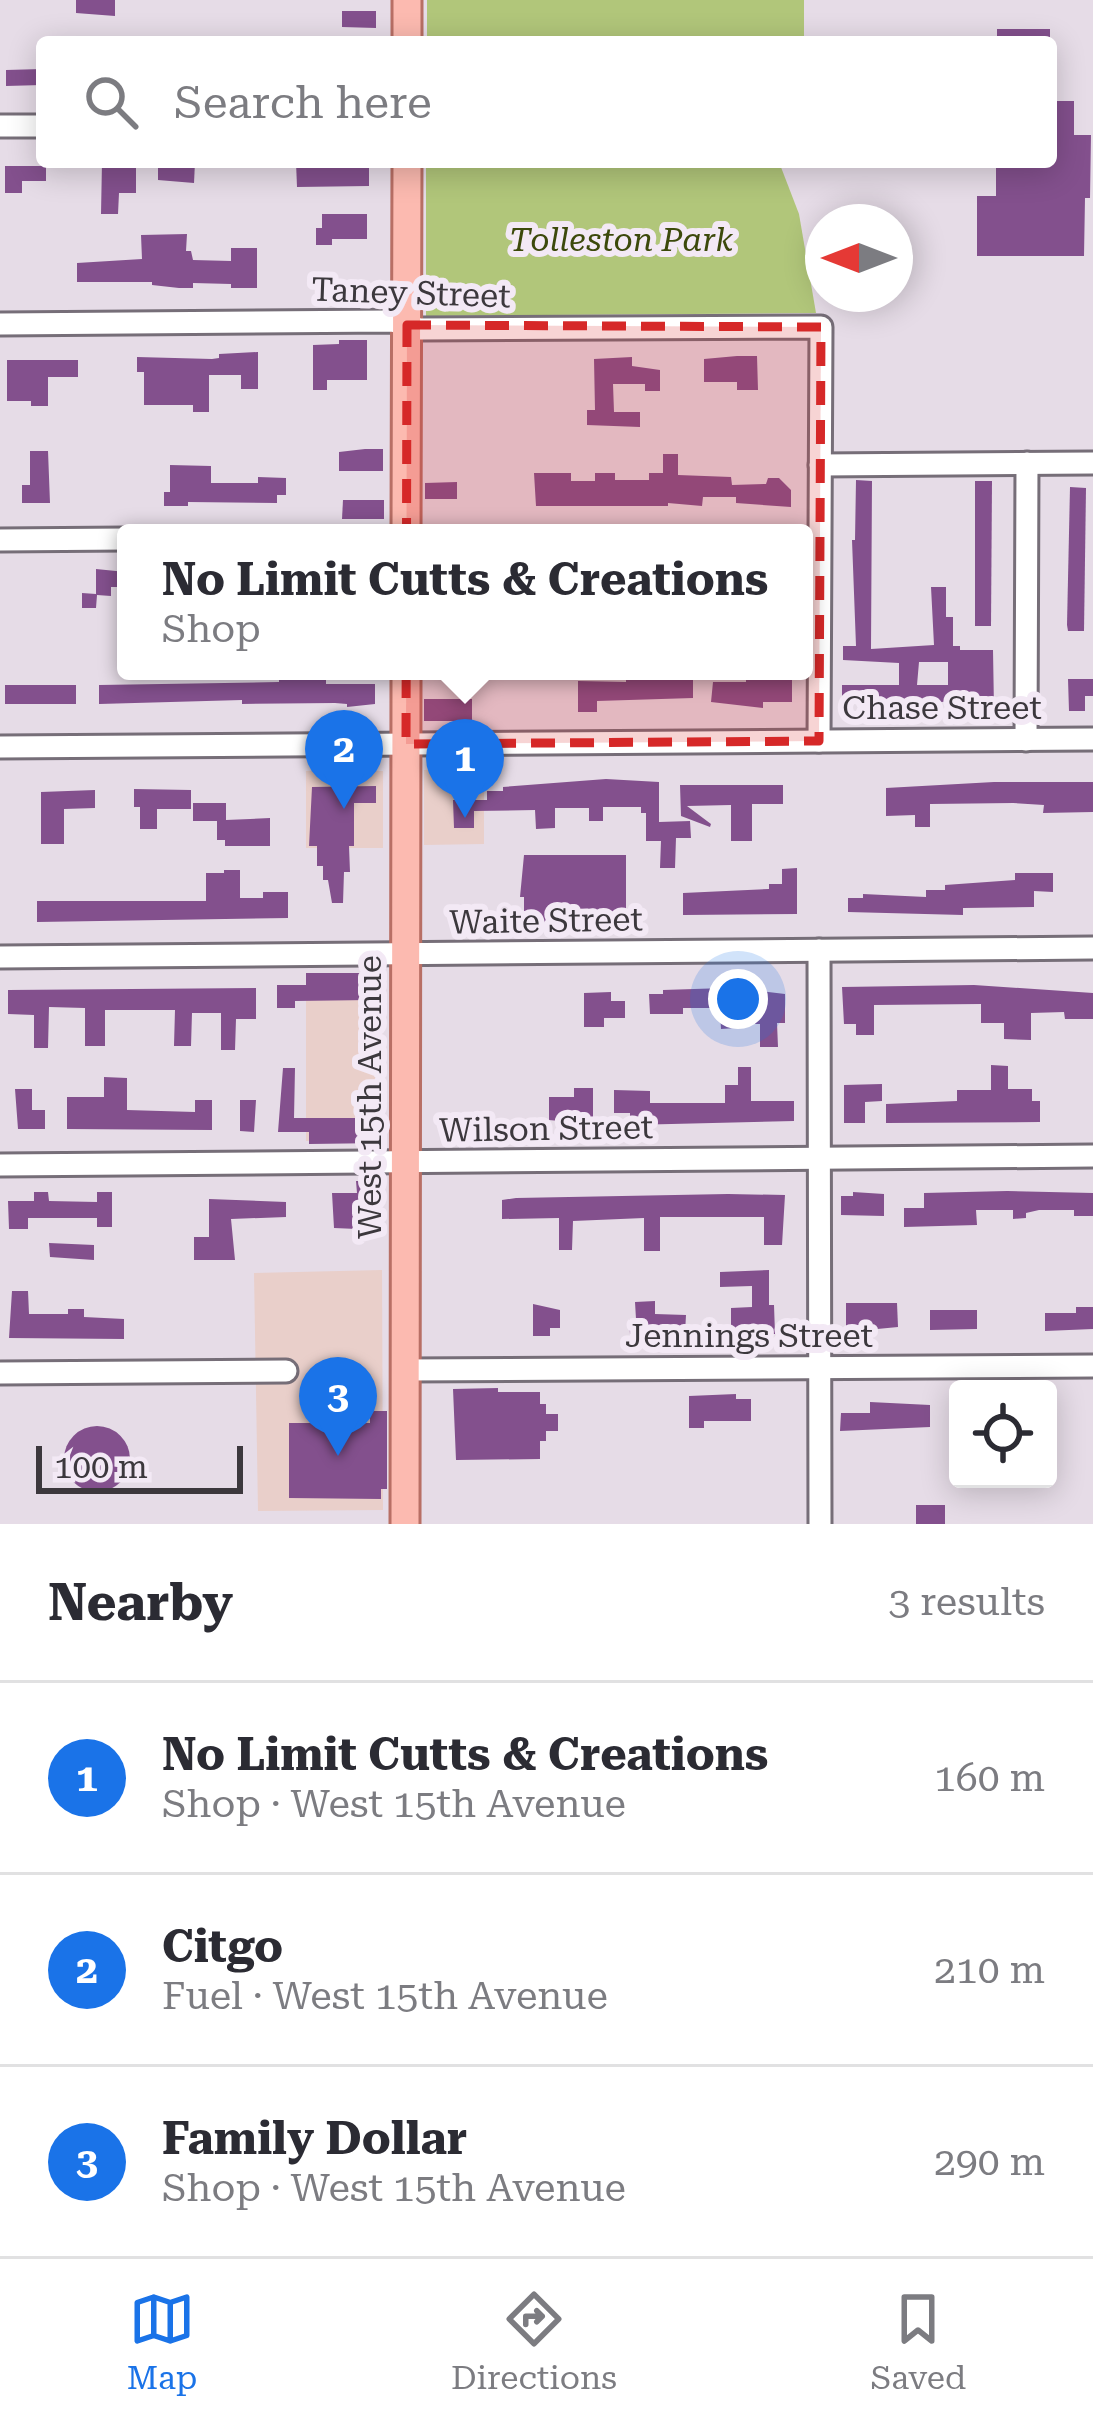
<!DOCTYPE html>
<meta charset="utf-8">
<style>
body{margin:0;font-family:"Roboto Serif",serif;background:#f2f2f3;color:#2b2b33}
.controls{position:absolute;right:36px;bottom:36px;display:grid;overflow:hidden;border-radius:12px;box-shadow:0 6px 30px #0003}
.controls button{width:108px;height:108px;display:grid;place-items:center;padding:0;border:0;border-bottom:3px solid #e1e1e2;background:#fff;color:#2b2b33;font:60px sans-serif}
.compass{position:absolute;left:805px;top:204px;width:108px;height:108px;border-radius:50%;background:#fff;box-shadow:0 6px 30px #0003;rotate:270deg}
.scale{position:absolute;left:36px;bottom:30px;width:207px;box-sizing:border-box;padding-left:12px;border:6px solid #3c383d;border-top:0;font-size:33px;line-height:42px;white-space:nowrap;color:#3c383d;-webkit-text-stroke:9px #f3e9f5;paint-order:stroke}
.you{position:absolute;left:738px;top:999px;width:42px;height:42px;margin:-30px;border:9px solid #fff;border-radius:50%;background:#1a73e8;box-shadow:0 0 0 18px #1a73e833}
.badge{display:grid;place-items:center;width:78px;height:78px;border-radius:50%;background:#1a73e8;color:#fff;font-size:39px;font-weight:700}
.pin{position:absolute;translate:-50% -99px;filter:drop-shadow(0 3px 6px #0008)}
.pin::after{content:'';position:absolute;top:63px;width:42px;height:36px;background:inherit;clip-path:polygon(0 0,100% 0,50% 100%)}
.popup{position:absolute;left:117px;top:524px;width:696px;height:156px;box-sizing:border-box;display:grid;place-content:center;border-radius:12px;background:#fff;filter:drop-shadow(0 3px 9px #0005);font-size:39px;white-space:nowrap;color:#7c7c81}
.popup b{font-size:45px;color:#2b2b33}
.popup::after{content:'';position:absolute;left:50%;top:100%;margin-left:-24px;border:24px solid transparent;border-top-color:#fff}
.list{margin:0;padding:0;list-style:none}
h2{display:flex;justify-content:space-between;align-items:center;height:156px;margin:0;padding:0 48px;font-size:51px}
h2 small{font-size:39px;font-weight:400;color:#7c7c81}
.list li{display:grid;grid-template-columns:78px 1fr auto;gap:36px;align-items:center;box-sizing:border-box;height:192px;padding:0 48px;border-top:3px solid #e1e1e2}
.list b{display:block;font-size:45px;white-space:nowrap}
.list p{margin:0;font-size:39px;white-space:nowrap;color:#7c7c81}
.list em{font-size:39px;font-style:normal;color:#7c7c81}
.icon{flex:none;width:66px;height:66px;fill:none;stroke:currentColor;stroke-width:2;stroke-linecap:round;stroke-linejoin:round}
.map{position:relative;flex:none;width:1093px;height:1524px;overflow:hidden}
.search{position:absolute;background:#fff;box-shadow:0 6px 30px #0003;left:36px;right:36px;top:36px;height:132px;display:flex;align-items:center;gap:30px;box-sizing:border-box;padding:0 42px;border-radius:12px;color:#7c7c81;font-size:45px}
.sheet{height:732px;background:#fff}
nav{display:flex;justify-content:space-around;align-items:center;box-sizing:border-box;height:168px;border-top:3px solid #e1e1e2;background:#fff;font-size:33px;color:#7c7c81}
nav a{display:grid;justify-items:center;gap:6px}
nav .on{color:#1a73e8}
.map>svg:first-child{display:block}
.commercial{fill:#e9cfca}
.green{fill:#b1c67a}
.building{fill:#83508d;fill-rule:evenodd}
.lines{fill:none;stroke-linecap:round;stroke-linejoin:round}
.minor-casing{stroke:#766e78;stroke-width:27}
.major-casing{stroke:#b86f65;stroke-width:33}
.minor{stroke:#fff;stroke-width:21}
.major{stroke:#fcbab0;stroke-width:27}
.marked{fill:#d62828;fill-opacity:0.2;stroke:#d62828;stroke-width:9;stroke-dasharray:24 15;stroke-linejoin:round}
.labels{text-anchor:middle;stroke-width:12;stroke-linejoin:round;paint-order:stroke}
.park-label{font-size:33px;font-style:italic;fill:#3c490b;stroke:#f3e9f5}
.street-label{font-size:33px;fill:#3c383d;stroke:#f3e9f5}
</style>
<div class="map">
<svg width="1093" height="1524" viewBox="0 0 1093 1524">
<rect width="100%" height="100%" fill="#e6dce7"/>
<g class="commercial">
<path d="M424,770H484V844L424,845Z"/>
<rect x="306" y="771" width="77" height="77"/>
<path d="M306,973H382L383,1138L306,1141Z"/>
<path d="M382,1270L383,1510L258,1511L254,1273Z"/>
</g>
<g class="green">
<rect x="427" y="0" width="377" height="42"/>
<path d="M426,162H779L799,214L816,313L426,316Z"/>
</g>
<g class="building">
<path d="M76,0H115V16L76,13Z"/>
<path d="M342,11H376V28L342,27Z"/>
<rect x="997" y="29" width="53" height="13"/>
<path d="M42,69V85L6,86V70Z"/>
<path d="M1051,101H1074V135H1091L1090,198H1085L1084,256H977V196H996V162H1051Z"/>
<path d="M102,162H136V193H119L118,214H101Z"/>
<path d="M158,162H195L194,183L158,180Z"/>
<path d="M296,162H369V186L297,187Z"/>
<path d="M5,166H46V181H22V193H5Z"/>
<path d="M322,214H367V239H332V245H316V228H322Z"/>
<path d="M187,234L186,251H191L193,260L231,261V248H257V288H231V284L193,283V288H179L152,285V282H77V263L142,259L141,235Z"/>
<path d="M339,340H367V380H327V390H313V345L339,344Z"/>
<path d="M258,352V389H241V375H209V412H193V405H144V372H137V357L212,359L219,358V354Z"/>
<path d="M737,356H757L758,390H737V382H704V359Z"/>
<path d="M632,357V366L660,370V391H645V384H613L614,412H640V427L587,425V410H595L594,359Z"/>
<path d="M7,360H78V377H48V406H31V401H7Z"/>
<path d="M365,449H383V471H339V452Z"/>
<path d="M30,451H48L50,503H22V485H30Z"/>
<path d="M663,454H678V475L731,477L732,485L766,484L768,478H779L791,490V507L736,503V497H703L702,506L668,503V506H536L534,473H571V481H595V473H615V480H649V473H663Z"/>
<path d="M170,465L211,466V483H258V477L286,478V495H277V503L188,502V506H164V492H170Z"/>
<path d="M856,480L872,481L871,649L934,645L931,587H946V617H953V646H960V650H993L994,709H970V704L953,702L842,701V685H899V663L843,660V646H856L852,540H855ZM919,662H948V685H917Z"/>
<path d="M975,481H992L991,626H975Z"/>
<path d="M457,482V499H425V483Z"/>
<path d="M1070,487L1086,488L1084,631H1068L1067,625Z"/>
<path d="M343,500H384V519H342Z"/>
<path d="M96,569L126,572V587H111V596L97,595L96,608H82V593L96,594Z"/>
<path d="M279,671H326V684H375V704L347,707V704L335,703L242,704V700L99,704V685L279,682Z"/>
<path d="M626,671H693V698L597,701V712H578V681L626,682Z"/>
<path d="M775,671H792V702H763V708L711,702L713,682H746V674Z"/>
<path d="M1068,679H1093V696H1085V711H1069Z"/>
<rect x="5" y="685" width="71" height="19"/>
<rect x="424" y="699" width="48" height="22"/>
<path d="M606,779L659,782V822L690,821L691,838H676L675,868H660L661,841H646V813H641V807H603V821H589V808H555V828L536,829L535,810L474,811V828H454L453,800H487V791H503V787Z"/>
<path d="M994,782H1093V812L1043,813L1044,805L1013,803L930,804V827H915V815L886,816V788Z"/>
<path d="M680,785H783V804H752V841H731V805L687,806L711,824L710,827L681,816Z"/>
<path d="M376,786V803H354V846H349L350,872H344L343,903H332L328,880H323V866H317V846H309L312,787Z"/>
<path d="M134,789L191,790V809H157V829H140V807H134Z"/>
<path d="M95,790V808L64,809V844H41V792Z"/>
<path d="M193,803H226V820L270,818V846H225V840H217V821H193Z"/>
<path d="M524,855H626V914L602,917V925L536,923L524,911V897H520Z"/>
<path d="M797,868V914L683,915V893L769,889V884H782V869Z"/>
<path d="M224,870H240V898H263V892H288V918L37,922V901H206V873H224Z"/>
<path d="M1015,873H1053V892L1034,891V907L963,908V915L848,912V898H863V894L926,897V890H945V885L1015,880Z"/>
<path d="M306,973H385L383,1016H370V1000L295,1001V1008H277V985H306Z"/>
<path d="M974,985L1093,993V1019H1065L1064,1012L1031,1013V1040L1004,1039V1023H981V1004L874,1005V1035H856V1024H844L842,987Z"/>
<path d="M256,988V1019H236L235,1050H221V1013H192L191,1046H174L175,1010H105V1046H85V1008L49,1007L48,1048H34V1015L8,1014V990Z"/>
<path d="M725,988V1008H683V1014H650L649,994H663V990Z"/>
<path d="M751,990L785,994V1023H777L778,1047H760V1024H736V1028L721,1029L720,1012L751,1011Z"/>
<path d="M611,992V1001H625V1018H604V1027H584V993Z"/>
<path d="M991,1065L1008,1066V1089H1032V1101H1040V1122L886,1123V1104L957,1101V1090H991Z"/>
<path d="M738,1067H751V1101H794V1121L630,1125V1113H614V1090L650,1091V1103H725V1085H738Z"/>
<path d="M283,1068H295L294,1118H382L383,1143L309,1144V1132H278Z"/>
<path d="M104,1077L127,1078V1110L195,1112V1100H212V1130L67,1129V1097H104Z"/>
<path d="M882,1084V1101L865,1102V1123H844V1085Z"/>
<path d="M574,1088H593V1120H580V1123L549,1120V1097H574Z"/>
<path d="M15,1089H32V1110H45V1129H18Z"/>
<path d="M240,1100H256L254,1132L240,1131Z"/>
<path d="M356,1181H371L374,1208H380V1230L334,1228L332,1193H357Z"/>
<path d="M1007,1191L1093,1193V1216H1074V1210H1039L1026,1213V1218L1013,1219V1210H976L977,1225L904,1227V1208H924V1193Z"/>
<path d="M34,1192H48L49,1201L97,1202V1192H112V1227H97V1218H28V1229H9L8,1201H34Z"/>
<path d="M853,1192L884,1194V1216L841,1215V1196H853Z"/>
<path d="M728,1194L785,1195L782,1245H764V1217H660V1251H644V1218L573,1221L572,1250H559V1218L502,1219V1200L516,1198Z"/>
<path d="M209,1199L286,1202V1217L231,1219L235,1260H194V1237H209Z"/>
<path d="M49,1243L94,1245V1260L50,1257Z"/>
<path d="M769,1270V1305H774L775,1334L731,1333V1308L752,1307V1286L720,1287V1272Z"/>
<path d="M12,1291H28L29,1314H68V1309H84V1317L124,1319V1339L9,1338Z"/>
<path d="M655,1301V1314L686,1315L685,1333L630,1334L629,1319H636L635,1302Z"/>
<path d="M846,1303H897L898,1327L846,1332Z"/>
<path d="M533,1304L560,1310V1328H550V1336H533Z"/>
<path d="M1076,1307H1093V1329L1045,1331V1313H1076Z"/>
<path d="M930,1310H977V1329L930,1330Z"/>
<path d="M498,1388V1392H540V1404H546V1414H558V1431H546V1441H540V1459L456,1460L453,1389Z"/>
<path d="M736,1394V1399H751V1421H704V1428H689V1396Z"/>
<path d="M870,1402L930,1405V1427L840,1431L841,1413H870Z"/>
<path d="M370,1411H387V1489H381V1499L289,1498V1423H370Z"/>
<circle cx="97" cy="1459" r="33"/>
<rect x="916" y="1505" width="29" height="19"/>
</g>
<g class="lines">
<defs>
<g id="minor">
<path d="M0,126H42"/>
<path d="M0,324L392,321L420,329L821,327L819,741"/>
<path d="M820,465L1093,463"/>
<path d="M0,540L126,539"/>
<path d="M1026,740L1027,463"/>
<path d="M0,747L1093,739"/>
<path d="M819,950L820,1524"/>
<path d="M0,957L1093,948"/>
<path d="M0,1165L1093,1156"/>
<path d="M405,1370L1093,1366"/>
<path d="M0,1373L286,1371"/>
</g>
<g id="major">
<path d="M407,0V42"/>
<path d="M406,533L407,162"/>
<path d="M405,1524L406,671"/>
</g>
</defs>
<use href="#minor" class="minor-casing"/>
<use href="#major" class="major-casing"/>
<use href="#minor" class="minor"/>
<use href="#major" class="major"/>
</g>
<path class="marked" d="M407,325L821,327L819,741L406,744Z"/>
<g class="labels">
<g class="park-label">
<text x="621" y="251">Tolleston Park</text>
</g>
<g class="street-label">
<text transform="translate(411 292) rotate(2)" y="12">Taney Street</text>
<text x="942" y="719">Chase Street</text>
<text transform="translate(546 920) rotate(-1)" y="12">Waite Street</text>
<text transform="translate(369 1097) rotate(-90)" y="12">West 15th Avenue</text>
<text transform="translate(546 1128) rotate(-1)" y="12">Wilson Street</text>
<text x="749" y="1347">Jennings Street</text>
</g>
</g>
</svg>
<div class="controls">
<button><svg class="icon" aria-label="locate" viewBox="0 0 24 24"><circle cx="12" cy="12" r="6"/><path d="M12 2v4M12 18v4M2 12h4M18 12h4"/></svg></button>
</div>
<svg class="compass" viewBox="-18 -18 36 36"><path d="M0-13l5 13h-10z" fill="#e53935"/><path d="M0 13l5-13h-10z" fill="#7c7c81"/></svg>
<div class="scale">100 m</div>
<div class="you"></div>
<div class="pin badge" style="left:465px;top:818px">1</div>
<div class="popup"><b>No Limit Cutts &amp; Creations</b>Shop</div>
<div class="pin badge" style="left:344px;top:809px">2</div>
<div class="pin badge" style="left:338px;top:1456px">3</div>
<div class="search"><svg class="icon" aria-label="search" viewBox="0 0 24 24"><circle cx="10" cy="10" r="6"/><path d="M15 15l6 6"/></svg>Search here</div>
</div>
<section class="sheet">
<h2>Nearby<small>3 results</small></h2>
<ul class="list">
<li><span class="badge">1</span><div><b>No Limit Cutts &amp; Creations</b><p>Shop · West 15th Avenue</p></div><em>160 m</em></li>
<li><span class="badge">2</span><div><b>Citgo</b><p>Fuel · West 15th Avenue</p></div><em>210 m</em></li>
<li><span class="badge">3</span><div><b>Family Dollar</b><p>Shop · West 15th Avenue</p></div><em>290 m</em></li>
</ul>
</section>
<nav>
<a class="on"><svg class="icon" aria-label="map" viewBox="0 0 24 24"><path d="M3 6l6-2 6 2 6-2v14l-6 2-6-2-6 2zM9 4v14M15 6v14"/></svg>Map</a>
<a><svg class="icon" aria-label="directions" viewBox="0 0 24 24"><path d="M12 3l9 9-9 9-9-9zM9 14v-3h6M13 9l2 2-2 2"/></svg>Directions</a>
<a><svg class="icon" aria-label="saved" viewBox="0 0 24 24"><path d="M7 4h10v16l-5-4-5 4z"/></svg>Saved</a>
</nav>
